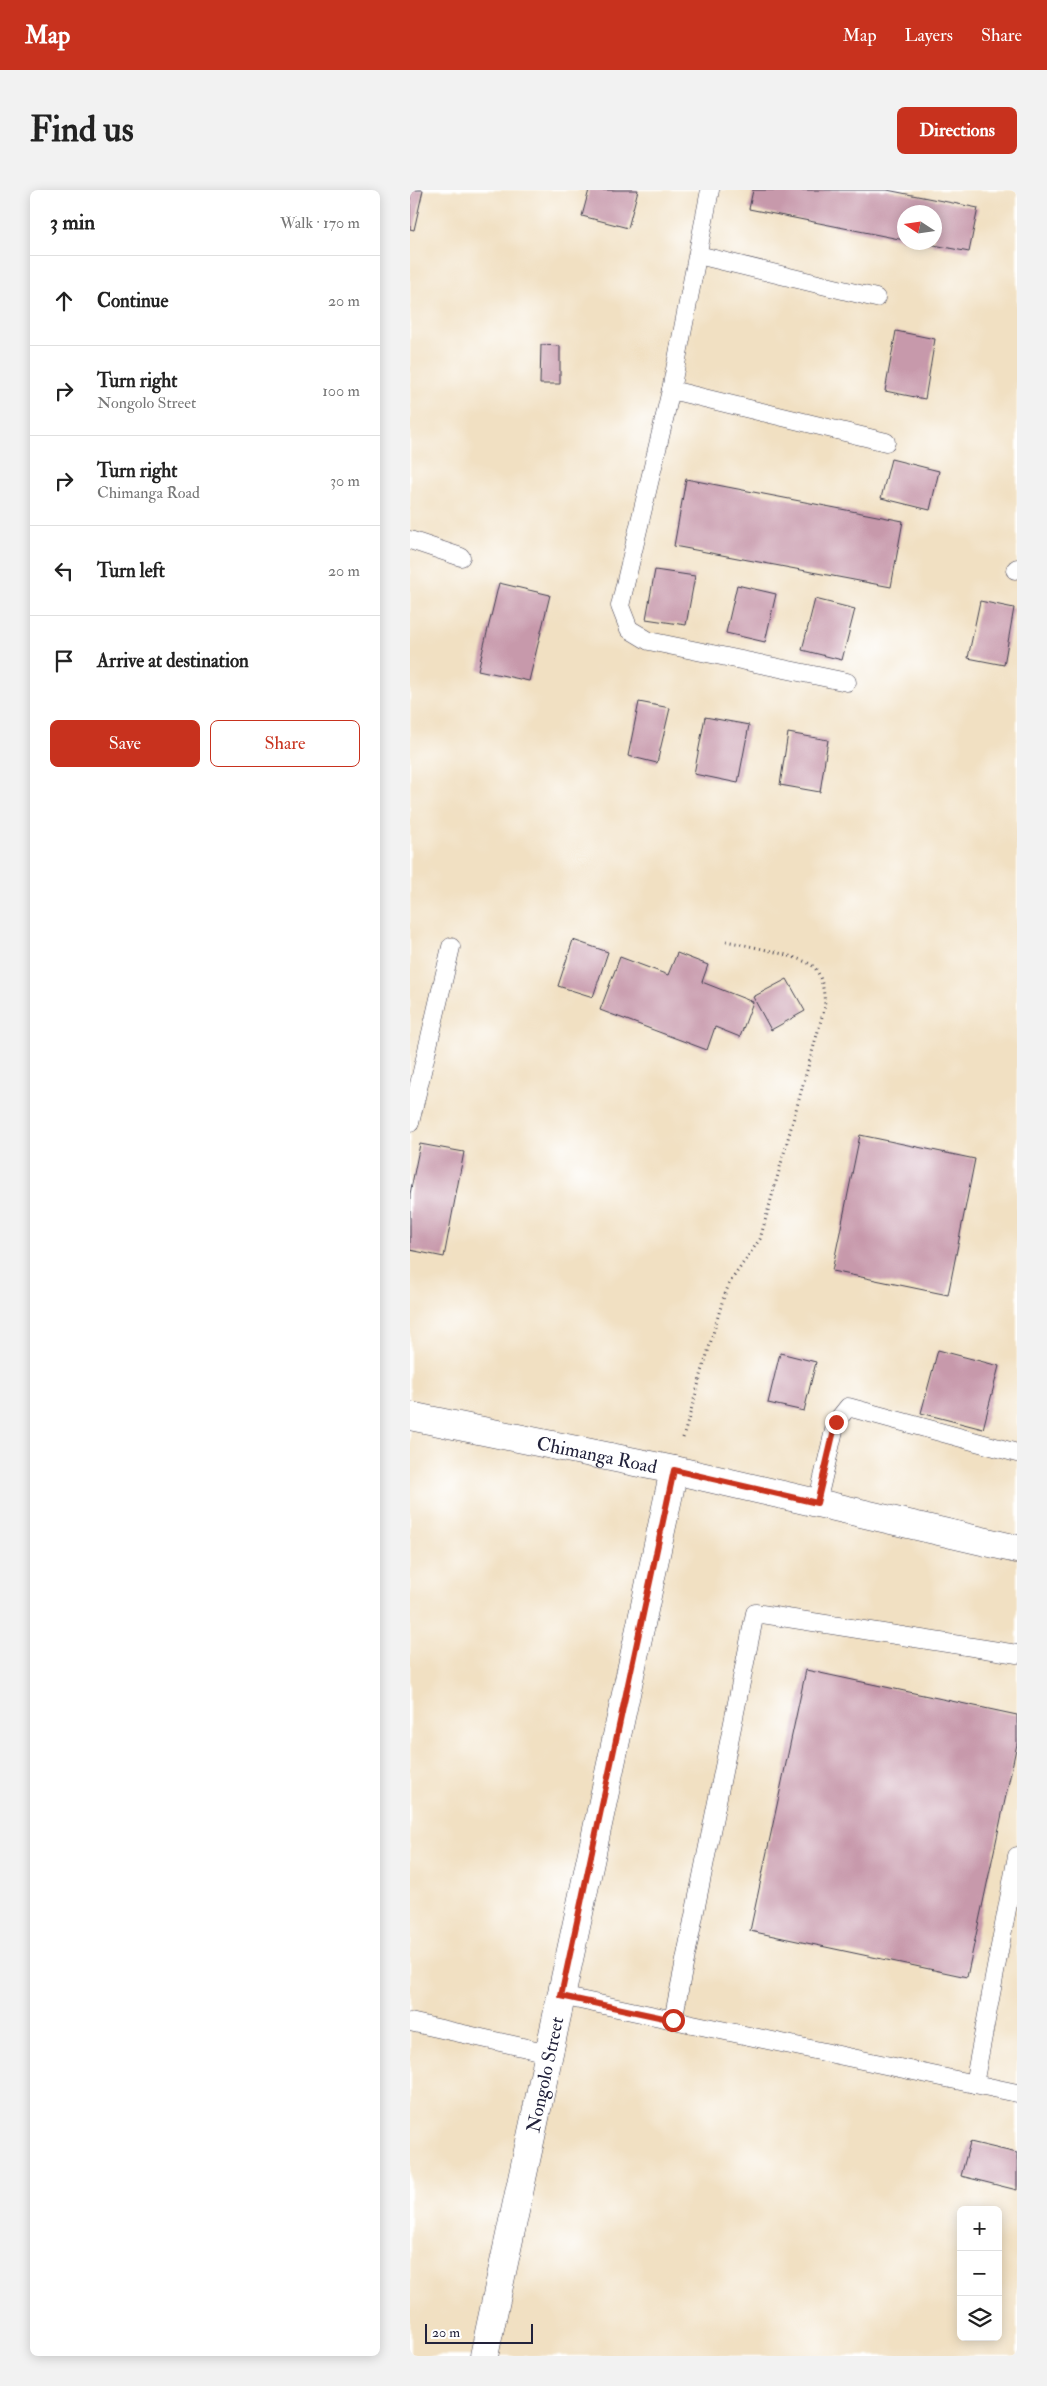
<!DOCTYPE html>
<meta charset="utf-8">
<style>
body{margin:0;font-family:"IM FELL Double Pica",serif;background:#f2f2f2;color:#222}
.controls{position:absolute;right:15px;bottom:15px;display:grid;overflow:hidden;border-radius:8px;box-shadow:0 2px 12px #0003}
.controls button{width:45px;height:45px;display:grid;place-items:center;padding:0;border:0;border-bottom:1px solid #e0e0e0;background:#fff;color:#222;font:25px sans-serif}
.compass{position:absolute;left:487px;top:15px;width:45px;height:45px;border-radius:50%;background:#fff;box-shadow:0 2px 12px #0003;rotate:282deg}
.scale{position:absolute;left:15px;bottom:12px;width:108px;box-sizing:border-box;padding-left:5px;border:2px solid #22223b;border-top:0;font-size:14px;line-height:18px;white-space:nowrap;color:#22223b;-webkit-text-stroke:4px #fff;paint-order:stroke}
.stop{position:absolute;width:15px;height:15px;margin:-11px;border:4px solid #c8321e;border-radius:50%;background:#fff}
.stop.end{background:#c8321e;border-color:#fff;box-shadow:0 1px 5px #0008}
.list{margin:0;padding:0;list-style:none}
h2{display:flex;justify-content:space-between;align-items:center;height:65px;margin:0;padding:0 20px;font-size:21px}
h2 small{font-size:16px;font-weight:400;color:#767676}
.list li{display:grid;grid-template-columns:32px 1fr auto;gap:15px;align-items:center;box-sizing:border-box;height:90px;padding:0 20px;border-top:1px solid #e0e0e0}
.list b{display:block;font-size:19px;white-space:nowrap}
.list p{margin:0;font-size:16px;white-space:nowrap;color:#767676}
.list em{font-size:16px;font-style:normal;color:#767676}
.actions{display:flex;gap:10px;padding:15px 20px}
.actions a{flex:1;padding:11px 0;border:1px solid #c8321e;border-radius:8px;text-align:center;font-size:18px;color:#c8321e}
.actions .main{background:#c8321e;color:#fff}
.icon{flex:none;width:28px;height:28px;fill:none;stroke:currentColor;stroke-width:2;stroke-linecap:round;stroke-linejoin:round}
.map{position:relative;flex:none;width:607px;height:2166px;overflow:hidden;border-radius:8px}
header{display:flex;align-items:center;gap:30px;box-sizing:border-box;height:70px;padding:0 25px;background:#c8321e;color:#fff}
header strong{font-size:24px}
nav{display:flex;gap:28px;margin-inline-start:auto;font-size:18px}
.intro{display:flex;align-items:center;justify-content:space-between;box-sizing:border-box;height:120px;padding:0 30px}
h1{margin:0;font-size:35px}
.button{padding:12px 22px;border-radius:8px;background:#c8321e;color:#fff;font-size:18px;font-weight:700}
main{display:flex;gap:30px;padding:0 30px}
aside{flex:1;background:#fff;border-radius:8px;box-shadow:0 2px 12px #0003}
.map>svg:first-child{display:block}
.building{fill:#c799ab}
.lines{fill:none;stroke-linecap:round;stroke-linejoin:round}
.service-casing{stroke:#413e4f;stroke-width:19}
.minor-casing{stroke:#413e4f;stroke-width:29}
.tertiary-casing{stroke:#413e4f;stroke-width:29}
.path{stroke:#413e4f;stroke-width:3;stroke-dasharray:1 4;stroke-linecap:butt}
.service{stroke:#fff;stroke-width:18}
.minor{stroke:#fff;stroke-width:28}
.tertiary{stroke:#fff;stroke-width:28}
.route{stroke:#c8321e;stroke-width:6}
.labels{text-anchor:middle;stroke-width:5;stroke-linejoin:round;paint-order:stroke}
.street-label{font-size:19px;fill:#22223b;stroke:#fff}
</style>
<header>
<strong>Map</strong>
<nav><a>Map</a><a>Layers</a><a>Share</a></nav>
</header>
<div class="intro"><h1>Find us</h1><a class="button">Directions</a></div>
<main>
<aside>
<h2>3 min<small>Walk · 170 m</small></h2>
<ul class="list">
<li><svg class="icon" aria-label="ahead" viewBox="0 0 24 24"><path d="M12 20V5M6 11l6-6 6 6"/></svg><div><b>Continue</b></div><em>20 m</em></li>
<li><svg class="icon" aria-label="right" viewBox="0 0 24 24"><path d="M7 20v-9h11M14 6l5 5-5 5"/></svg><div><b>Turn right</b><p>Nongolo Street</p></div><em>100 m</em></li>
<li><svg class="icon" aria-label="right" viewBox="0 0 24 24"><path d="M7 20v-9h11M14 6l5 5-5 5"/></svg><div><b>Turn right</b><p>Chimanga Road</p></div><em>30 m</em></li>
<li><svg class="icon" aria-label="left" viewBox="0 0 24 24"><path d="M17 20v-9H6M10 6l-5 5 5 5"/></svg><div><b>Turn left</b></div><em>20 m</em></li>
<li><svg class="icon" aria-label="arrive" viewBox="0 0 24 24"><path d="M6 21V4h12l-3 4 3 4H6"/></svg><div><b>Arrive at destination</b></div></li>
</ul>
<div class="actions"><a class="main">Save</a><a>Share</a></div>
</aside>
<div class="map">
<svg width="607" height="2166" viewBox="0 0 607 2166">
<rect width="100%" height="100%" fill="#fff"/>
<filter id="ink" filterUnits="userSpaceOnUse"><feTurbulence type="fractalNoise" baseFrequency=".02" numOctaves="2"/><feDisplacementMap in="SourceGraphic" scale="10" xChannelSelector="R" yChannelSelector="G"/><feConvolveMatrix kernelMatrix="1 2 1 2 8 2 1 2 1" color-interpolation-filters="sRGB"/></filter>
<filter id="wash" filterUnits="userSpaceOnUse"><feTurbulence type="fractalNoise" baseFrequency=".0096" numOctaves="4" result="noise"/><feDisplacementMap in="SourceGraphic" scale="20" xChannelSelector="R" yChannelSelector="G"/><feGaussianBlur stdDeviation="1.12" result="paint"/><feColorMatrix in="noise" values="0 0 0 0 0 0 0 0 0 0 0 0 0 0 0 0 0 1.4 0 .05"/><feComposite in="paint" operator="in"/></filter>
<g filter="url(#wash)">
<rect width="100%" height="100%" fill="#f1e0c2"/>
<g id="blocks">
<g class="building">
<path d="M0,0H13L4,40L0,39Z"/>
<path d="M179,0H228L218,38L172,26Z"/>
<path d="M343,0H477L568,18L559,62L514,53L524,52V22H494V50L339,19Z"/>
<path d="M486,141L525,149L515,209L475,201Z"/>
<path d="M131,155L150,156V194H130Z"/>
<path d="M481,269L529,281L520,320L471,308Z"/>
<path d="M276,289L493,331L481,397L264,356Z"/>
<path d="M245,380L285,386L276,435L236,429Z"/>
<path d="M89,393L140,405L119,491L68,480Z"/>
<path d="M327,395L366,404L355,452L316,443Z"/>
<path d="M405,409L445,419L432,470L392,460Z"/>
<path d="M570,411L604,418L594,475L558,468Z"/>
<path d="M229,512L260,518L247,573L218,566Z"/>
<path d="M295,527L339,535L328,593L284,584Z"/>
<path d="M378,543L418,550L410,602L370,595Z"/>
<path d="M163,750L198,762L183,807L148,796Z"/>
<path d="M267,763L298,775L292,792L343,812L330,847L305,837L297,860L190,820L210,767L258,785Z"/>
<path d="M377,789L395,821L361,840L343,807Z"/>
<path d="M450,945L565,969L538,1105L422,1081Z"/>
<path d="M10,954L54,962L34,1067L0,1060V1004Z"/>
<path d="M528,1160L589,1176L573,1239L511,1223Z"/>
<path d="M370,1163L406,1172L394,1221L358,1213Z"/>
<path d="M396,1480L607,1525V1554L557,1787L340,1741Z"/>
<path d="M560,1952L607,1963V2000L551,1986Z"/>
</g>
</g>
</g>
<g filter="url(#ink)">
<use href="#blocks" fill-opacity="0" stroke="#413e4f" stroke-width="1"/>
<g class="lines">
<defs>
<g id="service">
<path d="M300,0L261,200L476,252"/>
<path d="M288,65L466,108"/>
<path d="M261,200L210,416L219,439L239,451L437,492"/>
<path d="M0,350L51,367"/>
<path d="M605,380L607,378"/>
<path d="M0,933L41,757"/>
<path d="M407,1313L426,1232L438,1217L607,1263"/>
<path d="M151,1806L607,1903"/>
<path d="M263,1830L345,1423L607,1464"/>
<path d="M0,1832L139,1863"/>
<path d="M564,1894L607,1666"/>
</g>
<g id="minor">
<path id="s1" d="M74,2166L264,1280"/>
</g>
<g id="tertiary">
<path id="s2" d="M0,1226L264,1280L607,1359"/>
</g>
</defs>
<use href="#service" class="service-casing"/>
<use href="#minor" class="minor-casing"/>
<use href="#tertiary" class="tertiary-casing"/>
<path class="path" d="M273,1248L313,1109L320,1092L350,1049L415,816C414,803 413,789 405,778C395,766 333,755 316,751"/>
<use href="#service" class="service"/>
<use href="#minor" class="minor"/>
<use href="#tertiary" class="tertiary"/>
</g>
</g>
<g class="lines" filter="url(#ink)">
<path class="route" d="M263,1830L151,1806L264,1280L407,1313L426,1232"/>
</g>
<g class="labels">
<g class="street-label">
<text dy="7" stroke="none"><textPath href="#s2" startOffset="191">Chimanga Road</textPath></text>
<text dy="7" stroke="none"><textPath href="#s1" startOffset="288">Nongolo Street</textPath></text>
</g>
</g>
</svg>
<div class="controls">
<button>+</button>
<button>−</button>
<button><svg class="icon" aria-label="layers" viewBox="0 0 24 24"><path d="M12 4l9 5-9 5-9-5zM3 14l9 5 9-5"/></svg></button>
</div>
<svg class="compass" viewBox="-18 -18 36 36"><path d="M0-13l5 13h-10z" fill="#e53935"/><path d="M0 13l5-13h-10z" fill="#767676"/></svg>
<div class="scale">20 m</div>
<div class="stop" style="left:263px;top:1830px"></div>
<div class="stop end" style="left:426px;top:1232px"></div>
</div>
</main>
